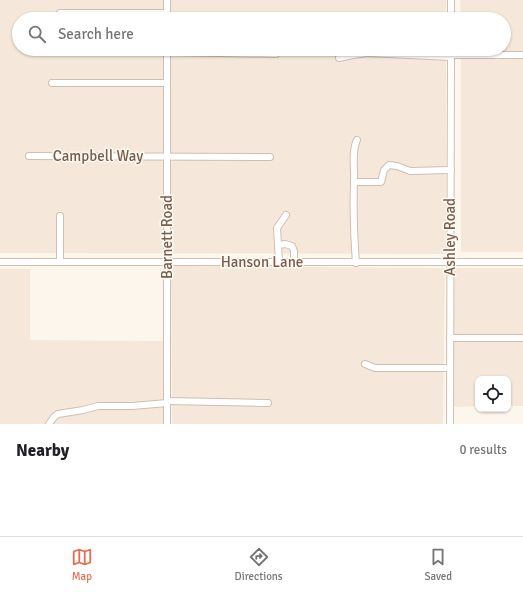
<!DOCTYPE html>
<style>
body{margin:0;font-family:Signika,sans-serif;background:#f2f2f2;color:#202124}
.controls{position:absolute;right:12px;bottom:12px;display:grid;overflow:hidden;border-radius:8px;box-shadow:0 1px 3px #0004}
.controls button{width:36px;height:36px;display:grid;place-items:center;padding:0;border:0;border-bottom:1px solid #e0e0e0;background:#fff;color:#202124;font:20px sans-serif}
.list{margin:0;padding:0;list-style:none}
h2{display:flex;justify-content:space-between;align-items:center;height:52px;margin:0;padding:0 16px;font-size:17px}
h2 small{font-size:13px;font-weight:400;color:#757577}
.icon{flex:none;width:22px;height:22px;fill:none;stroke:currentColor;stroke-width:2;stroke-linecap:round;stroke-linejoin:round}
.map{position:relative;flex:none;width:523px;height:424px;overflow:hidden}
.search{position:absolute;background:#fff;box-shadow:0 1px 3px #0004;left:12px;right:12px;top:12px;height:44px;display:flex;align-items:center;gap:10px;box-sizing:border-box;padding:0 14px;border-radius:22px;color:#757577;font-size:15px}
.sheet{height:112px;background:#fff}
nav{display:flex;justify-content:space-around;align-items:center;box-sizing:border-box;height:56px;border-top:1px solid #e0e0e0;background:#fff;font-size:11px;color:#757577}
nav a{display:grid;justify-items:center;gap:2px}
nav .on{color:#e76f51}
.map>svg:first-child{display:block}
.residential{fill:#f5e8da}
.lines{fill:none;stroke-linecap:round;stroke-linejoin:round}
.minor-casing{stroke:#d1beb0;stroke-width:8}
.minor{stroke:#fff;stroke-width:6}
.labels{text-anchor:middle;stroke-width:3;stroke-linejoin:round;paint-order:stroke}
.street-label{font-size:15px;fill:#7a5c4d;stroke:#fffaf3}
</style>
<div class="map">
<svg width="523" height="424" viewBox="0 0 523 424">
<rect width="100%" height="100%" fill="#fdf6ec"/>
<g class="residential">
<path d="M0,0H446V19H19V49H446V254L0,253Z"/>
<path d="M460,0H523V252H461V49H504V19H461Z"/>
<path d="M171,266L445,268L443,424H172Z"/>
<path d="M454,268H523V406H508V379H478V406L454,407Z"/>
<path d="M0,269H30V340L163,341V424H0Z"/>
</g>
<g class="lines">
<defs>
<g id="minor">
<path d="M167,0V19"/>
<path d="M451,0V19"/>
<path d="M60,13H167"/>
<path d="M316,18H451"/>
<path d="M167,52L276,54"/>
<path d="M451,55H523"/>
<path d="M339,58L353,55L367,53L451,57"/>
<path d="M52,83H167"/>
<path d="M29,156L270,157"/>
<path d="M354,182H381L384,170L389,165L397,166L410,171L451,170"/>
<path d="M60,216V262"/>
<path d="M279,245L285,244L292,246L294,251V262"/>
<path d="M0,262H523"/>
<path d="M279,262L277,228L286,215"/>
<path d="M356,263C354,236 353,209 354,183C355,170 351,152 357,140"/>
<path d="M450,338H523"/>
<path d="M365,364L375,368H450"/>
<path d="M167,401L268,403"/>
<path d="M49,424L54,417L58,414L83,410L98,406H132L167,403"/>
<path d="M167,424V49"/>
<path d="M450,424L451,49"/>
</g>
</defs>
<use href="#minor" class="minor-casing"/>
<use href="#minor" class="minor"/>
</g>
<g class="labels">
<g class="street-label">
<text x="98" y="161">Campbell Way</text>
<text transform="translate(167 237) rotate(-90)" y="5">Barnett Road</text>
<text transform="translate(450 237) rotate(-90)" y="5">Ashley Road</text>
<text x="262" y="267">Hanson Lane</text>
</g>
</g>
</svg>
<div class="controls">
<button><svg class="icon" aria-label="locate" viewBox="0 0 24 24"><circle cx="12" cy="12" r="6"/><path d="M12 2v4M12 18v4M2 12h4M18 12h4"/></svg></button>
</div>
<div class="search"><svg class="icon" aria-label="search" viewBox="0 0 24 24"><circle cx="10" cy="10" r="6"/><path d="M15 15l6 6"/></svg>Search here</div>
</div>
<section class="sheet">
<h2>Nearby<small>0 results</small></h2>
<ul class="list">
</ul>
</section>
<nav>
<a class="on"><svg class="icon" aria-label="map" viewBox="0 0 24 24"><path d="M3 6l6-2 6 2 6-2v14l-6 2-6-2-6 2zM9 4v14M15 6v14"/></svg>Map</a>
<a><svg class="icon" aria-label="directions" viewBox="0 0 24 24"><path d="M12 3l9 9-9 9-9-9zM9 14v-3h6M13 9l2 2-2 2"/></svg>Directions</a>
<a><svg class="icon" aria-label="saved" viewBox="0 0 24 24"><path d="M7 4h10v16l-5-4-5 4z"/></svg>Saved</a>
</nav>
